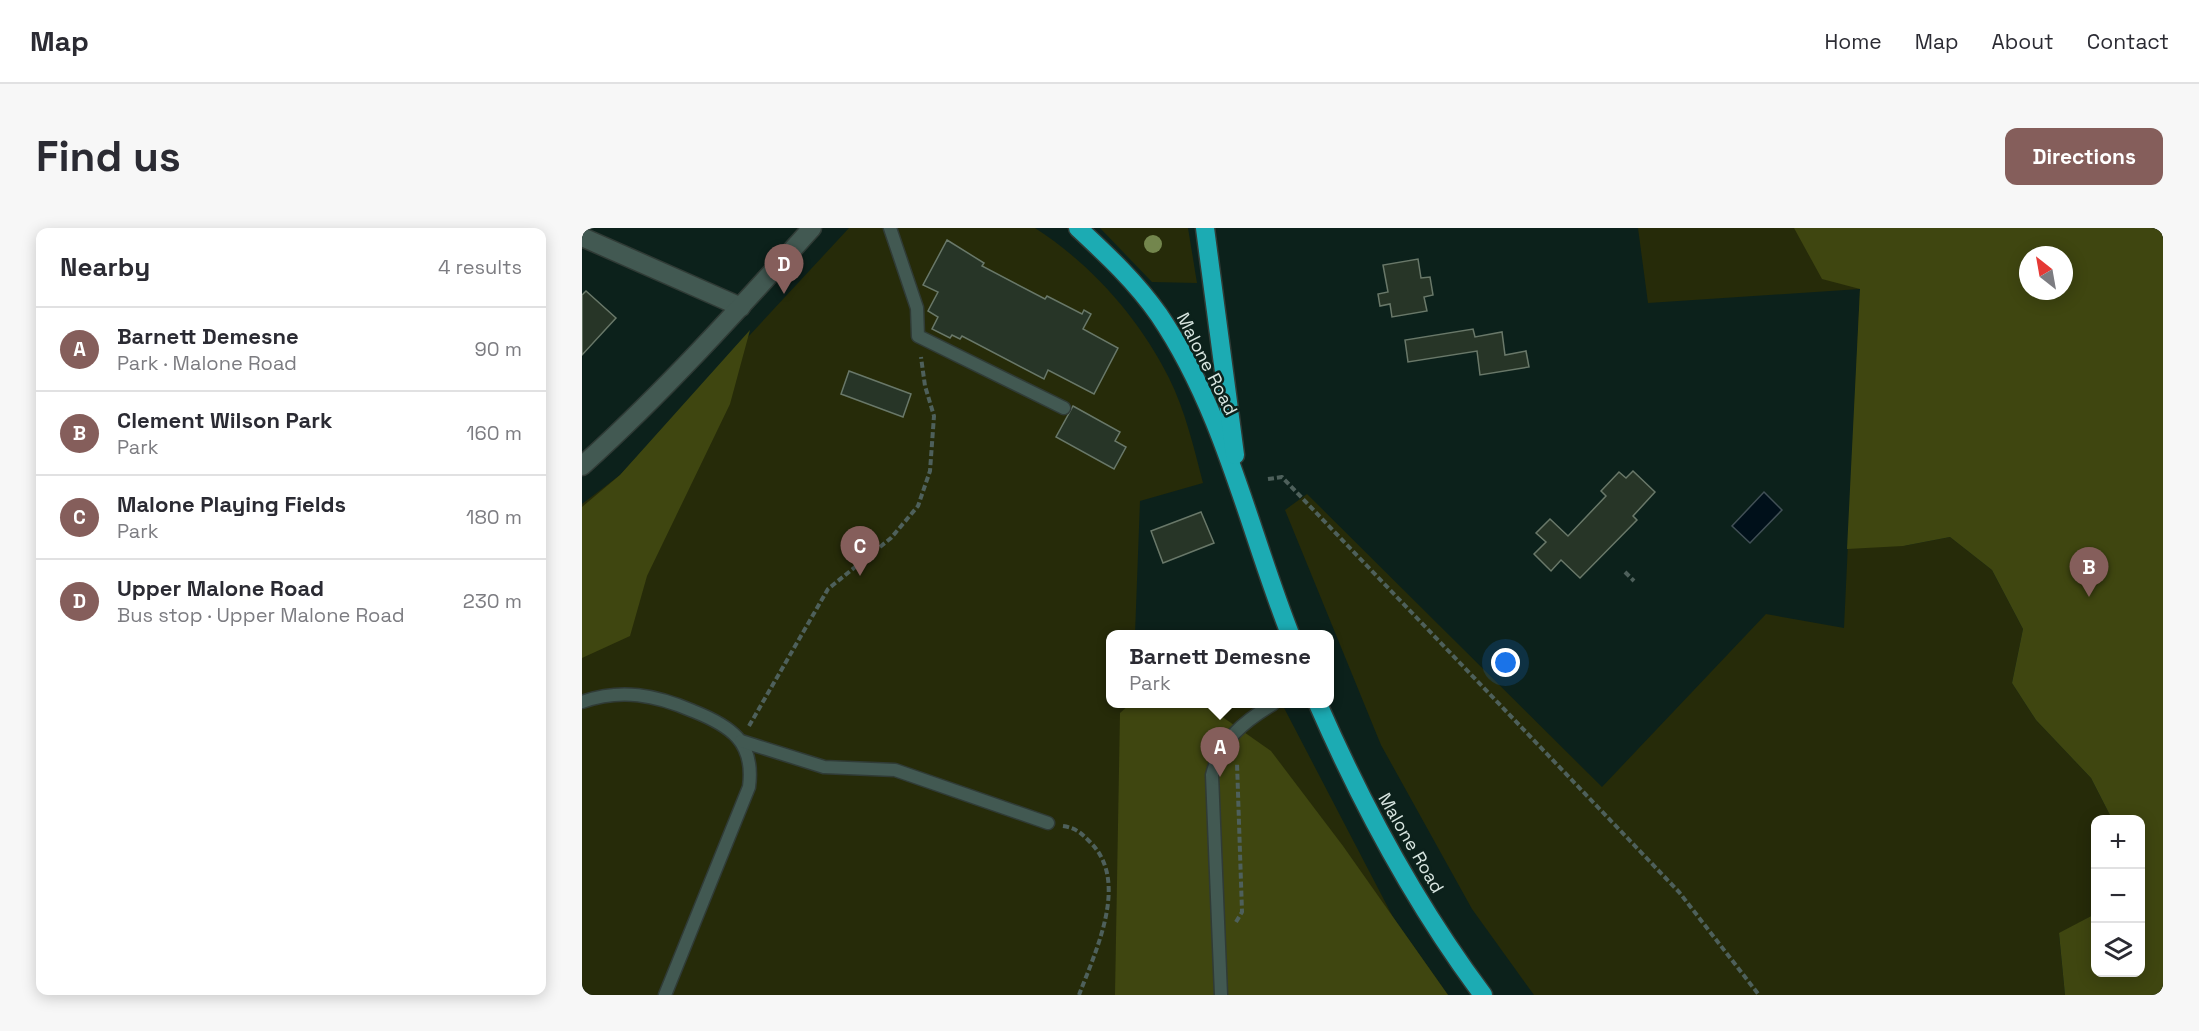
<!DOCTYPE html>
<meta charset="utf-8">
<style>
body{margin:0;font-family:"Space Grotesk",sans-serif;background:#f7f7f7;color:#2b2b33}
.controls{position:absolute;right:18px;bottom:18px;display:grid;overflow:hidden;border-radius:12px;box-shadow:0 3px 15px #0003}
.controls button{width:54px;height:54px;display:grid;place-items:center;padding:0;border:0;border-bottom:2px solid #e1e1e2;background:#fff;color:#2b2b33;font:30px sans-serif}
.compass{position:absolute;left:1437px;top:18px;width:54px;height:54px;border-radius:50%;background:#fff;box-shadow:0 3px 15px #0003;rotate:329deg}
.you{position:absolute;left:924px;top:435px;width:21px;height:21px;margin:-15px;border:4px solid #fff;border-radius:50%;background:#1a73e8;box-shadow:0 0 0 9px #1a73e833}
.badge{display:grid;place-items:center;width:39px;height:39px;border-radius:50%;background:#855e5b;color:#fff;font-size:20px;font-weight:700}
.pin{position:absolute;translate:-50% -50px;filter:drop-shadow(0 2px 3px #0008)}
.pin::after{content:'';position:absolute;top:32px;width:21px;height:18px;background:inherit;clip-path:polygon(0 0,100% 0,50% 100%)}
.popup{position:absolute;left:524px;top:402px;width:228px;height:78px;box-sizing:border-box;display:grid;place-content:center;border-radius:12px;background:#fff;filter:drop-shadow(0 2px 4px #0005);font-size:20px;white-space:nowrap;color:#7c7c81}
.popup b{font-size:22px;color:#2b2b33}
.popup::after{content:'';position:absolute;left:50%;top:100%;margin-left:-12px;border:12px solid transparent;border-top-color:#fff}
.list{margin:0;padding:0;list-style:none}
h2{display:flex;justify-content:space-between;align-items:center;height:78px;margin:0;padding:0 24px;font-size:26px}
h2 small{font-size:20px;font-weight:400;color:#7c7c81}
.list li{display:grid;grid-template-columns:39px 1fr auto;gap:18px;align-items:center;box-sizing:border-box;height:84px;padding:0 24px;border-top:2px solid #e1e1e2}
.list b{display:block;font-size:22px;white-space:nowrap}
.list p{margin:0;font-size:20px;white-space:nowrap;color:#7c7c81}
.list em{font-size:20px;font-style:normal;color:#7c7c81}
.icon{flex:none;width:33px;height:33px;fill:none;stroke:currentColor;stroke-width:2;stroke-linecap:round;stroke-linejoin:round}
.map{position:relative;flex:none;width:1581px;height:767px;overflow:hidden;border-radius:12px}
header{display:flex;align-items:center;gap:36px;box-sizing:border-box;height:84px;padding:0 30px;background:#fff;border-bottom:2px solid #e1e1e2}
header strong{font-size:28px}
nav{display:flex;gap:33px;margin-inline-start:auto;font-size:21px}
.intro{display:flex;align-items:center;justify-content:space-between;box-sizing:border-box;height:144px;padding:0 36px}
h1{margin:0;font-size:42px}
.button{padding:15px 27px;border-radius:12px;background:#855e5b;color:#fff;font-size:21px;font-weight:700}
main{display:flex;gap:36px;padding:0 36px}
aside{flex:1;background:#fff;border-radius:12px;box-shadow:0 3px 15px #0003}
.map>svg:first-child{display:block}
.green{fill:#262b09;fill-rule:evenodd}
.forest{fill:#3f4610;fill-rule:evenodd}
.water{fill:#00101a;stroke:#415056;stroke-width:1.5}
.building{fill:#273527;stroke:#697869;stroke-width:1.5}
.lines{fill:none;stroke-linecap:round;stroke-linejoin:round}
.lane-casing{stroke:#303b36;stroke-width:15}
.street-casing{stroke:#303b36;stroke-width:21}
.secondary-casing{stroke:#303b36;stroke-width:21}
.highway-casing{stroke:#303b36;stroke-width:21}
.path{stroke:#4e605b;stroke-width:4;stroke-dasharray:6 3;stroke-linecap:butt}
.lane{stroke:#425952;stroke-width:12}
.street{stroke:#425952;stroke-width:18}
.secondary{stroke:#425952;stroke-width:18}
.highway{stroke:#1cabb3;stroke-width:18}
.tree{fill:#73864d}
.labels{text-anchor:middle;stroke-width:5;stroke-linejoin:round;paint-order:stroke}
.street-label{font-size:18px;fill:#d9e6e1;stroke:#0c211b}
</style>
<header>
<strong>Map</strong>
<nav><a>Home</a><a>Map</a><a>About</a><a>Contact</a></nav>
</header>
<div class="intro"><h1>Find us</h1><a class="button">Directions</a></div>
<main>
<aside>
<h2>Nearby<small>4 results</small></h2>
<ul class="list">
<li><span class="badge">A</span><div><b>Barnett Demesne</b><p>Park · Malone Road</p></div><em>90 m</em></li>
<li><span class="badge">B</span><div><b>Clement Wilson Park</b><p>Park</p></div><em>160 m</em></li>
<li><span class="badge">C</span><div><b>Malone Playing Fields</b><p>Park</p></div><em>180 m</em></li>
<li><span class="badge">D</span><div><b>Upper Malone Road</b><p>Bus stop · Upper Malone Road</p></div><em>230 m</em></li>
</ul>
</aside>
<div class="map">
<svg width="1581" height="767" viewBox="0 0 1581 767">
<rect width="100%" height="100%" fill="#0c211b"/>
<g class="green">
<path d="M267,0H453C509,36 557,90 587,150C603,182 612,220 621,255L558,273L553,406H528V476H700L811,689L866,767H0V276L38,247Z"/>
<path d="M518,0H606L615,55L570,54Z"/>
<path d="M1056,0H1581V767L1514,744H1558V592L1415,337L1371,302L1321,318L1368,309L1410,342L1441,401L1430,455L1454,492L1509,550L1530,591L1514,592L1513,686L1477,706L1483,767H952L890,681L799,517L703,282L725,266L1020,559L1184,386L1262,400L1278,61L1066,75ZM1446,27H1482V63H1446Z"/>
</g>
<g class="forest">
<path d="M1212,0H1581V767H1483L1477,705L1513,686L1514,744H1558V592L1530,591L1509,550L1454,492L1430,455L1441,401L1410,342L1368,309L1321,318L1265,321L1278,61L1240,51ZM1446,27H1482V63H1446Z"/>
<path d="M168,102L148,176L65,348L48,408L0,430V279L38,247Z"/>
<path d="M548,476H622L689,523L761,618L866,767H533L538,485Z"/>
</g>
<path class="water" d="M1182,264L1200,282L1168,315L1150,298Z"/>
<g class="building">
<path d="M365,12L402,35L400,38L463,71L465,68L500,86L502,82L509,86L501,101L536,120L512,166L466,142L462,151L380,108L378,111L370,107L368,110L350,101L356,89L346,83L356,64L341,57Z"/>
<path d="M836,31L839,50L848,49L851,67L842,69L845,83L810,89L808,76L798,78L796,66L806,64L801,37Z"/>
<path d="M4,63L34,90L0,127V67Z"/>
<path d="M891,101L893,109L920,104L923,127L944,123L947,139L898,147L895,123L826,134L823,112Z"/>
<path d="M267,143L329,166L321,189L259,166Z"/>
<path d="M491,178L538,204L533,213L544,219L532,241L474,209Z"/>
<path d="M1051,243L1073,264L1051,288L1055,292L998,350L979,332L969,343L952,326L964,314L954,305L968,291L986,308L1024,268L1019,263L1037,244L1044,250Z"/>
<path d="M619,284L632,315L581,335L569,303Z"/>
</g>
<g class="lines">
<defs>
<g id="lane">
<path d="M308,0L335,80L336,108L482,180"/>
<path d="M0,474C39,460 74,467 111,483C149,498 173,514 167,559L83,767"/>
<path d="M159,513L242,539L313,542L466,595"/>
<path d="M639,767L630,547C639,512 661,494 691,476"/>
</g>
<path id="street" d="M0,9L159,79"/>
<path id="secondary" d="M0,238C82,164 156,82 230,0"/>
<g id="highway">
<path d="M496,0C525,27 554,54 577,87C642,183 666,299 708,406"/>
<path d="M623,0L653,227"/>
<path d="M736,476C781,579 833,676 901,767"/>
</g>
</defs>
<use href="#lane" class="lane-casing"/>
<use href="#street" class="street-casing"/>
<use href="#secondary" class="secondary-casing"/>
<use href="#highway" class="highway-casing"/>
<g class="path">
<path d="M686,251L700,249L1097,664L1177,767"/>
<path d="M1043,344L1052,353"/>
<path d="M167,498L246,361L309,310L336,278L348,243L352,188L343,158L339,129"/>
<path d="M481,598C494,600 499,605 508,614C548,653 514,722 497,767"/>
<path d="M654,694L660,684L655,535"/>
</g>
<use href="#lane" class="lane"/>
<use href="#street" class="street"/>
<use href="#secondary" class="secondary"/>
<use href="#highway" class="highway"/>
</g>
<circle class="tree" cx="571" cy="16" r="9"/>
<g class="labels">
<g class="street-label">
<text transform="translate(625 136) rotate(63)" y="6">Malone Road</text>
<text transform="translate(829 615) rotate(60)" y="6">Malone Road</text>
</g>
</g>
</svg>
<div class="controls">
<button>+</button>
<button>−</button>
<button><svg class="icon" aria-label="layers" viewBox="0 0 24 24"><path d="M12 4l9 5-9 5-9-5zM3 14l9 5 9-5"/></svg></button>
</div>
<svg class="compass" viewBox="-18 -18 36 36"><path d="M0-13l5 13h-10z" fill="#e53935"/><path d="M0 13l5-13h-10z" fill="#7c7c81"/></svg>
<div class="you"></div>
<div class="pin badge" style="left:638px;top:549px">A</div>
<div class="popup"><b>Barnett Demesne</b>Park</div>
<div class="pin badge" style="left:1507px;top:369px">B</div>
<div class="pin badge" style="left:278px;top:348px">C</div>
<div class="pin badge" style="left:202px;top:66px">D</div>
</div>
</main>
